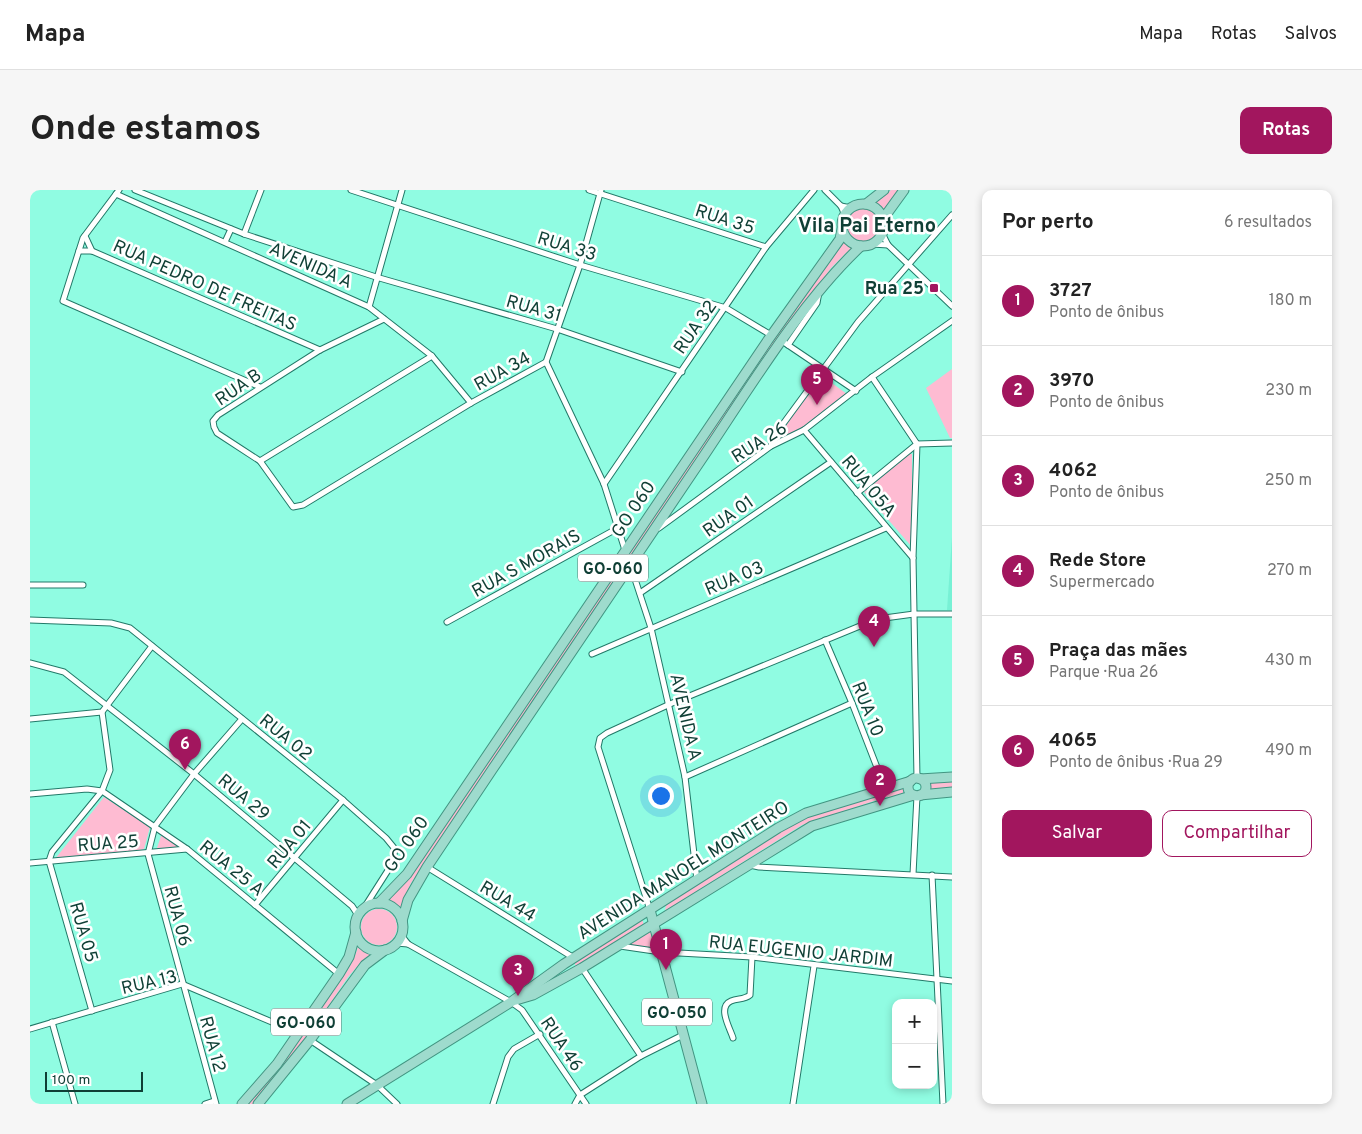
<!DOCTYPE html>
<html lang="pt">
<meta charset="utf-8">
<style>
body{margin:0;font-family:Overpass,sans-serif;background:#f6f6f6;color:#222}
.controls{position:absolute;right:15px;bottom:15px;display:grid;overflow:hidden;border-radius:10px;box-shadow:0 2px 8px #0003}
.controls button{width:45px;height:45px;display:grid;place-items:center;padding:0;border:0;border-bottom:1px solid #e0e0e0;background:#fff;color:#222;font:25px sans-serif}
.scale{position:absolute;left:15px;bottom:12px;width:98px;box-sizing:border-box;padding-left:5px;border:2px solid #0f3f35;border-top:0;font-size:14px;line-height:18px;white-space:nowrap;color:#0f3f35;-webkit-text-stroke:4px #fff;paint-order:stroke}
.you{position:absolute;left:630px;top:605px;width:18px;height:18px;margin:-12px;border:4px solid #fff;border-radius:50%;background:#1a73e8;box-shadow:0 0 0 8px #1a73e833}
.badge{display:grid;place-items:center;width:32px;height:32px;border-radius:50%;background:#a2165e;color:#fff;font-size:16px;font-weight:700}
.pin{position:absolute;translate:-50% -41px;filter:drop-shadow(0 1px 2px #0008)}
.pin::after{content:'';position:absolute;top:26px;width:18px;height:15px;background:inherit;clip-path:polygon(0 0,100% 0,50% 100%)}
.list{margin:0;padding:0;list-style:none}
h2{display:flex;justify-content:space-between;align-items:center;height:65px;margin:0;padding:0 20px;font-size:21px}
h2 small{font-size:16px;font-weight:400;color:#767676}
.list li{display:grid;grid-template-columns:32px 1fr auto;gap:15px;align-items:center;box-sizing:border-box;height:90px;padding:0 20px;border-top:1px solid #e0e0e0}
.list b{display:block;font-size:19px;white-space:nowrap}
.list p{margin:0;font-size:16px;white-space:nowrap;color:#767676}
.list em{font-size:16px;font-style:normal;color:#767676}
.actions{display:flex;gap:10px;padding:15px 20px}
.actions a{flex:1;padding:11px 0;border:1px solid #a2165e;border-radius:10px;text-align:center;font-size:18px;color:#a2165e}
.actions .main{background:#a2165e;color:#fff}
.map{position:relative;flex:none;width:922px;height:914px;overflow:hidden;border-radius:10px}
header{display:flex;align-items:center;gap:30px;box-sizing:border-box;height:70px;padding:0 25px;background:#fff;border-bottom:1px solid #e0e0e0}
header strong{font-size:24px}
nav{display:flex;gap:28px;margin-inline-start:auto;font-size:18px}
.intro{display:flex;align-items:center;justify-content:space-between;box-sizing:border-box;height:120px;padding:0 30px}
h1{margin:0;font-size:35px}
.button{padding:12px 22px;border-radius:10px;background:#a2165e;color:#fff;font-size:18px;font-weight:700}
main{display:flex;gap:30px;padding:0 30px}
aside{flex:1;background:#fff;border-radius:10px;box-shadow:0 2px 8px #0003}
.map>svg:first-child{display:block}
.built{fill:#78f1d5}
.green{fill:#febbd2}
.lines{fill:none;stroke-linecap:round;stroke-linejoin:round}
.street-casing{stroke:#227968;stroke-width:7}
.primary-casing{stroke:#429582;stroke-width:11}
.street{stroke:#fff;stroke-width:5}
.primary{stroke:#9edbcd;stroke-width:9}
.poi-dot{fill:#a2165e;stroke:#fff;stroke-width:2}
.labels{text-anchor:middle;stroke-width:5;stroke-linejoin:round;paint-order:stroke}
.shield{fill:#fff;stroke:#577972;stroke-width:1}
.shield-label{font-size:16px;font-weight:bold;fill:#0f3f35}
.street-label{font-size:18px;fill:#0f3f35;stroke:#fff}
.poi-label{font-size:18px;font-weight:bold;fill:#0f3f35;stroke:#fff;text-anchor:end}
.quarter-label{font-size:20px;font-weight:bold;fill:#0f3f35;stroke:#fff}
</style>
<header>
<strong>Mapa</strong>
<nav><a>Mapa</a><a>Rotas</a><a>Salvos</a></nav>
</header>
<div class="intro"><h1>Onde estamos</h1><a class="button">Rotas</a></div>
<main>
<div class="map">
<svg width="922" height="914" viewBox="0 0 922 914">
<rect width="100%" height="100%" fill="#90fce2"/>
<path class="built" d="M922,347V420H917Z"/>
<g class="green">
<path d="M861,0H870L858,15L855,23L842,11L851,9Z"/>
<circle cx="834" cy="35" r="18"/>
<path d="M812,51L824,58L816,63L801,78L714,199L381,693L370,718L357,712L375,693L588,377L770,111L803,68Z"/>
<path d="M922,179V248H920L896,198Z"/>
<path d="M792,186L817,204L770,240L747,251L762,226Z"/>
<path d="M878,264H882V357L834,302Z"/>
<path d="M901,591L907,593L922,591V599L901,601Z"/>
<path d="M873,594V606L856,607L772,635L635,721L636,714L776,626Z"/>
<path d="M74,607L120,637L114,659L104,662L25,669Z"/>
<path d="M132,643L150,658H127Z"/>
<circle cx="349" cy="737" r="18"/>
<path d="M612,729L614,735L548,777L545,775V771L598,740Z"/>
<path d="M620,742L623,744L628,760L593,755Z"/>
<path d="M329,752L338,760L347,762L331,772L318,787L268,861L229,909L224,914H218C247,881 272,846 297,809C310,791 325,774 329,752Z"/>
</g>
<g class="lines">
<defs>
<g id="street">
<path d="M89,0L53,48L33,111L230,197"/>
<path d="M105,0L214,44L346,87L527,139L652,182"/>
<path d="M321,0L550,75L696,118L741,145"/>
<path d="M559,0L736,57"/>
<path d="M795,0L811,16L815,25"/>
<path d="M86,4L339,117L402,166L441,213"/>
<path d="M811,16L821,18"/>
<path d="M852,43L858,55L922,116"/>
<path d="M214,44L231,0"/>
<path d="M55,46L62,61"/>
<path d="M195,52L201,39"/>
<path d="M842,54L858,55"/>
<path d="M49,61H62L290,160"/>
<path d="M339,117L372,0"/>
<path d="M354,129L290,160L188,225L183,231L184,237L187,243L230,271L263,317L273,315L441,213L516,172L550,75L571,0"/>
<path d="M752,151L826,201"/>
<path d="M758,155L787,113L789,102"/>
<path d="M516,172L574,294L595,360"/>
<path d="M842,187L887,254L883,368L887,588"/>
<path d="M774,240L883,368"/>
<path d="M887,254L922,253"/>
<path d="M741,256L750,238L828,132L922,25"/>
<path d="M230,271L402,166"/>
<path d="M574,294L736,57L784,0"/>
<path d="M827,303L887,254"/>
<path d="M629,338L741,256L774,240L842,187L922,131"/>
<path d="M600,374L621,438L655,587L667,690"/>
<path d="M0,395H53"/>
<path d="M610,403L801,272"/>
<path d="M0,430L81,433L100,438L313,610L356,648L365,659L362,674L334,718"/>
<path d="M417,432L588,338"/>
<path d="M795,450L822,513L855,598"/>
<path d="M562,464L856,338"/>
<path d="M0,473L34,482L164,584L322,716L328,725"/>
<path d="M0,529L72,522L122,456"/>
<path d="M655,587L822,513"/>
<path d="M0,604L57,599L72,601L157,659L309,784"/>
<path d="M118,664L186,914"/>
<path d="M118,664L125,636L164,584L212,529"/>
<path d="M0,673L157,659"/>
<path d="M720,675L729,677L922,687"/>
<path d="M397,677L544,768"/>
<path d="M883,684L887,606"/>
<path d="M902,685L913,914"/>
<path d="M225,715L313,610"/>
<path d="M620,720L568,557L570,548L577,543L640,514L847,429L884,424H922"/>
<path d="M371,745L378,754L481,812L492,820L556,914"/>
<path d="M366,753L378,754"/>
<path d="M590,756L631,762L722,767L922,791"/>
<path d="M552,778L611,866"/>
<path d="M62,821L19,671L22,662L72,601L80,580L72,522"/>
<path d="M22,832L45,914"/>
<path d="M0,839L152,794L268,843"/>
<path d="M703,848C700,838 687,817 701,811C708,808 714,810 720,805L722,767"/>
<path d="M280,850L347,895L367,914"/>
<path d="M175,914L184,911"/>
<path d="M463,914L478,867L484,859L510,844"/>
<path d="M545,914L550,905L611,866L653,845"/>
<path d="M763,914L784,776"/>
</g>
<g id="primary">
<path d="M836,14L854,0"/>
<circle cx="833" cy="35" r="21"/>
<path d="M853,29L874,0"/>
<circle cx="887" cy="597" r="9"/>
<path d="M890,589L922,587"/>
<path d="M890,605L922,602"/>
<path d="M349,713L377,684L738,150L810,49L812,39"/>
<circle cx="349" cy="737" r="24"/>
<path d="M620,720L672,914"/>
<path d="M372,731L378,710L397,677C485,545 574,414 663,282C713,209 767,116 831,56"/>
<path d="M486,810L503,805L552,778L782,636L884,605"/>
<path d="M212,914L247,874L309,784L319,767L326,742"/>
<path d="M228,914L280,850L335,775L355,760"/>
<path d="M317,914L481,812L534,774L748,638L776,623L881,591"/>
</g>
</defs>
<use href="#street" class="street-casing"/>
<use href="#primary" class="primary-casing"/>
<use href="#street" class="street"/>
<use href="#primary" class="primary"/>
</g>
<rect class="poi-dot" x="899" y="93" width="10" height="10" rx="2.5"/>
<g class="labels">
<g class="shield">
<rect x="548" y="364.5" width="70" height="27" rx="4"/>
<rect x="612" y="808.5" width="70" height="27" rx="4"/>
<rect x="241" y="818.5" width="70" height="27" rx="4"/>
</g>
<g class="shield-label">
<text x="583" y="384">GO-060</text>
<text x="647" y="828">GO-050</text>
<text x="276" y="838">GO-060</text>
</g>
<g class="street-label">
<text transform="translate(695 29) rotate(18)" y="6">RUA 35</text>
<text transform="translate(537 56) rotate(17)" y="6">RUA 33</text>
<text transform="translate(281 75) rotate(24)" y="6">AVENIDA A</text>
<text transform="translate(175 95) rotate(24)" y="6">RUA PEDRO DE FREITAS</text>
<text transform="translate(504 118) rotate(16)" y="6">RUA 31</text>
<text transform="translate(665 137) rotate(-55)" y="6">RUA 32</text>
<text transform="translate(472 181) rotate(-29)" y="6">RUA 34</text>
<text transform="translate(208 197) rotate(-34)" y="6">RUA B</text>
<text transform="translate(729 252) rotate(-32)" y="6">RUA 26</text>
<text transform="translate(839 296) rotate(50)" y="6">RUA 05A</text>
<text transform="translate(603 319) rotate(-56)" y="6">GO 060</text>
<text transform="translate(698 326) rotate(-35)" y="6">RUA 01</text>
<text transform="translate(496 373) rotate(-29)" y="6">RUA S MORAIS</text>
<text transform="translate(704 388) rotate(-23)" y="6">RUA 03</text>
<text transform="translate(838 519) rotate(68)" y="6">RUA 10</text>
<text transform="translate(656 527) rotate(77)" y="6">AVENIDA A</text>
<text transform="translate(256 547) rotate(39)" y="6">RUA 02</text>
<text transform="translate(214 607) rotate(40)" y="6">RUA 29</text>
<text transform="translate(78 653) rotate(-4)" y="6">RUA 25</text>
<text transform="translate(259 654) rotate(-50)" y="6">RUA 01</text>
<text transform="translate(376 654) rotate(-55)" y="6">GO 060</text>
<text transform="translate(202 678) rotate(39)" y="6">RUA 25 A</text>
<text transform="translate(653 680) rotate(-32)" y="6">AVENIDA MANOEL MONTEIRO</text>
<text transform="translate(478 711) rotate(31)" y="6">RUA 44</text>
<text transform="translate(148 726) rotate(75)" y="6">RUA 06</text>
<text transform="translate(54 742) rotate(74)" y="6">RUA 05</text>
<text transform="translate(771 761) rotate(6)" y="6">RUA EUGENIO JARDIM</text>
<text transform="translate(119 792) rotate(-13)" y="6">RUA 13</text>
<text transform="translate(183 854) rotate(75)" y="6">RUA 12</text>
<text transform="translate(532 854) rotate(56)" y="6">RUA 46</text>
</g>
<g class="poi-label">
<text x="894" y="104">Rua 25</text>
</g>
<g class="quarter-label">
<text x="837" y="42">Vila Pai Eterno</text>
</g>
</g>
</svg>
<div class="controls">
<button>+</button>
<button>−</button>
</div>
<div class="scale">100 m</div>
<div class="you"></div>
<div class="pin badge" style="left:636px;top:780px">1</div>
<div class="pin badge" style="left:850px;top:616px">2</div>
<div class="pin badge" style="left:488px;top:806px">3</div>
<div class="pin badge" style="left:844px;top:457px">4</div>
<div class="pin badge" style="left:787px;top:215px">5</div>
<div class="pin badge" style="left:155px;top:580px">6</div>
</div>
<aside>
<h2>Por perto<small>6 resultados</small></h2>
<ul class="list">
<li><span class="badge">1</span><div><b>3727</b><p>Ponto de ônibus</p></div><em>180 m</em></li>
<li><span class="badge">2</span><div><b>3970</b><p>Ponto de ônibus</p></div><em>230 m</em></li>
<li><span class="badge">3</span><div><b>4062</b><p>Ponto de ônibus</p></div><em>250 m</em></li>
<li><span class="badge">4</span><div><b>Rede Store</b><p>Supermercado</p></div><em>270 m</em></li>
<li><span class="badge">5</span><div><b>Praça das mães</b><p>Parque · Rua 26</p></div><em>430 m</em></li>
<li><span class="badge">6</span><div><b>4065</b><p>Ponto de ônibus · Rua 29</p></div><em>490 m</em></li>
</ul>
<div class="actions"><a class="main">Salvar</a><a>Compartilhar</a></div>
</aside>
</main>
